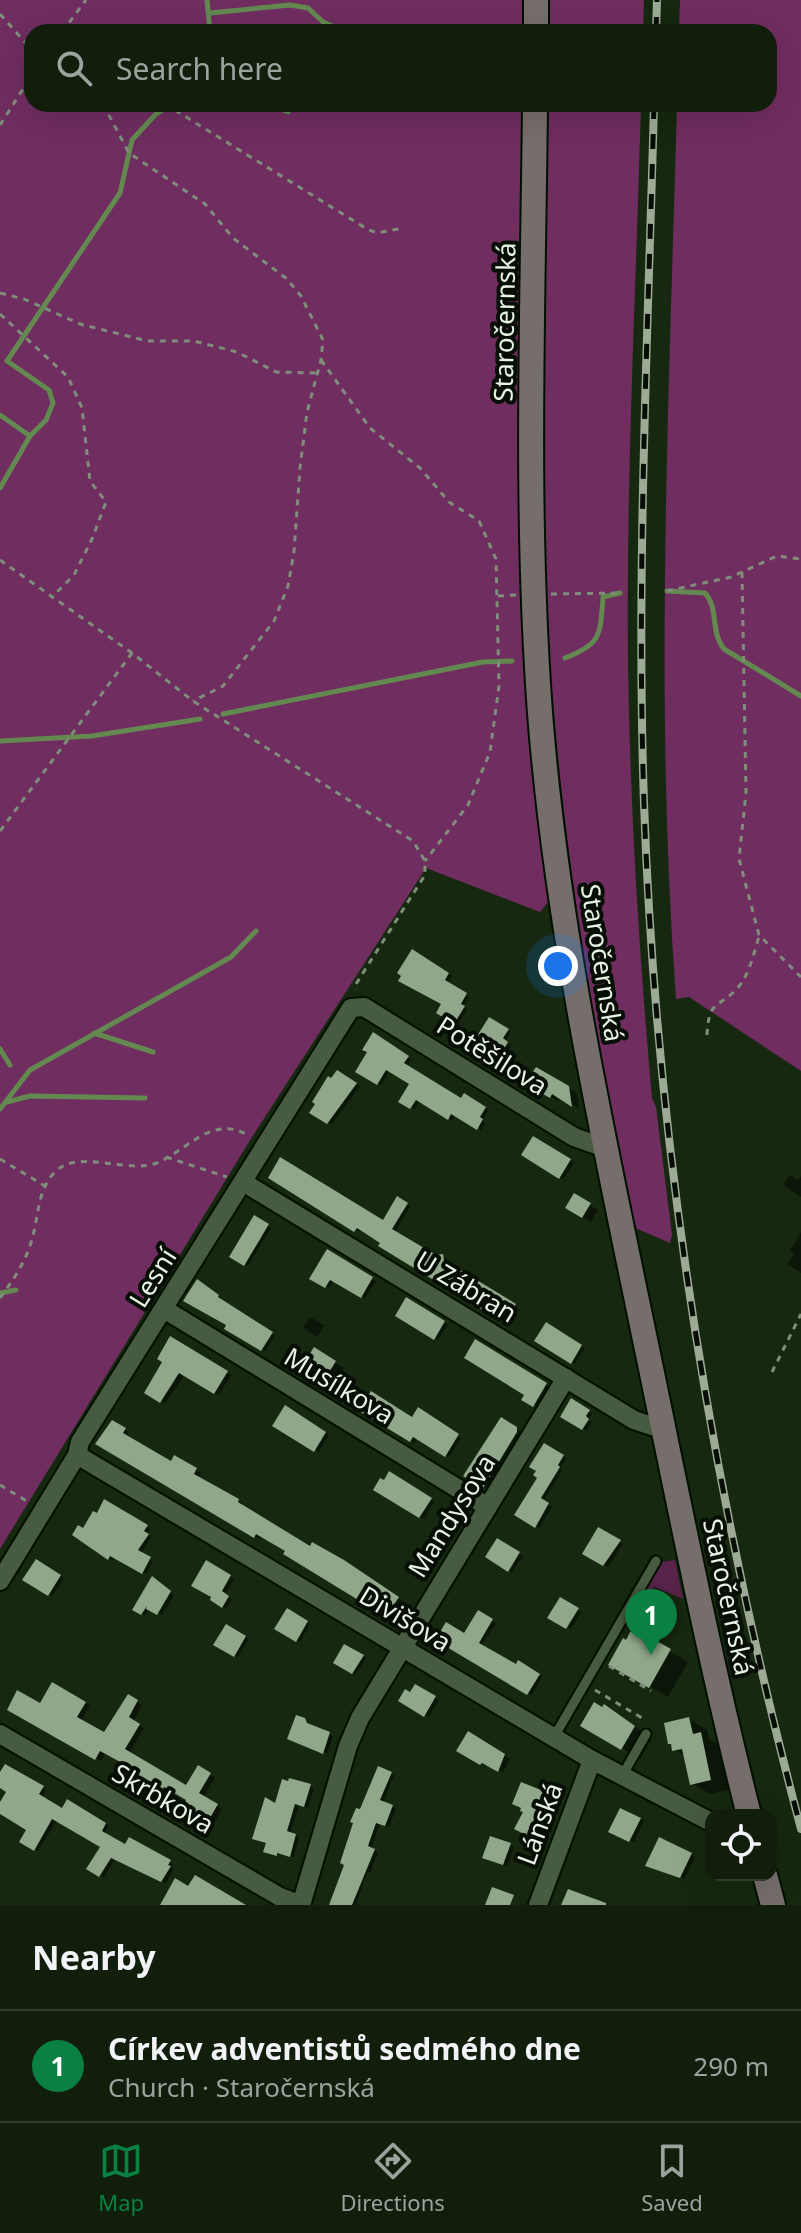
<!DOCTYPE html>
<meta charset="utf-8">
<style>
body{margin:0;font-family:"Noto Sans",sans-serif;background:#192714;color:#f1f3f6}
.controls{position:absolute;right:24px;bottom:24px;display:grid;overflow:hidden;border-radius:16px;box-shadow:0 8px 32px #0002}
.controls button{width:72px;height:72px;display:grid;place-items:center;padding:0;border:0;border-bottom:2px solid #303c2c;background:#101e0b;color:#f1f3f6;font:40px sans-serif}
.you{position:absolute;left:558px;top:966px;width:28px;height:28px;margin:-20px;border:6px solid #fff;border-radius:50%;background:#1a73e8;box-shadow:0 0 0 12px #1a73e833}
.badge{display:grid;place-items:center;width:52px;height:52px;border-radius:50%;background:#0b8043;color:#fff;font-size:26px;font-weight:700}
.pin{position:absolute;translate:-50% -66px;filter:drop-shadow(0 2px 4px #0008)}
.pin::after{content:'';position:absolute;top:42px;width:28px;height:24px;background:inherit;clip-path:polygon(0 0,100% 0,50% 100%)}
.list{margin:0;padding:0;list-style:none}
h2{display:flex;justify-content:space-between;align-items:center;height:104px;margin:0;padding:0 32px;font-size:34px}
h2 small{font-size:26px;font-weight:400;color:#9ca29d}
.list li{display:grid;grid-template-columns:52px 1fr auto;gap:24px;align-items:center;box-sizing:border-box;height:112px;padding:0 32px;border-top:2px solid #303c2c}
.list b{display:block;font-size:30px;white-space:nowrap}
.list p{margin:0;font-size:26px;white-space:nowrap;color:#9ca29d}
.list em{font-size:26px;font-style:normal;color:#9ca29d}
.icon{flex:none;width:44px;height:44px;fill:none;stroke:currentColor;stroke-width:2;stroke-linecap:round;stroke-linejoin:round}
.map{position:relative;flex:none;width:801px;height:1905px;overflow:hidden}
.search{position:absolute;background:#101e0b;box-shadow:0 8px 32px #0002;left:24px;right:24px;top:24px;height:88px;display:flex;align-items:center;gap:20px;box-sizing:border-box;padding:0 28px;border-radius:24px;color:#9ca29d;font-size:30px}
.sheet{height:216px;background:#101e0b}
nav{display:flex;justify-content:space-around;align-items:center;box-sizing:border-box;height:112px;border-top:2px solid #303c2c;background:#101e0b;font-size:22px;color:#9ca29d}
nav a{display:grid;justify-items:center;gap:4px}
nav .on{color:#0b8043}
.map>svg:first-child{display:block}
.green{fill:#57234b}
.forest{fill:#702d60}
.shadow{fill:#0007}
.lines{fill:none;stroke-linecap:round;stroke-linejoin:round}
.stream{stroke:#638951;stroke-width:5}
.building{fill:#91a789}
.lane-casing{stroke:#021000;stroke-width:13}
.street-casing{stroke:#021000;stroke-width:22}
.secondary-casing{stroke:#021000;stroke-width:28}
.path{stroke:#7f8e7a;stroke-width:3;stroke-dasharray:6 6;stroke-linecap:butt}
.lane{stroke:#475b40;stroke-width:9}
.street{stroke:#475b40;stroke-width:18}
.secondary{stroke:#766e6b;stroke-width:24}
.rail-casing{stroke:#9caa96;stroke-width:8}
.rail{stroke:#070e05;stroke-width:5;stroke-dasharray:15;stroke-linecap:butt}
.labels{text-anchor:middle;stroke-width:8;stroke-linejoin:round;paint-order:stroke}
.street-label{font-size:26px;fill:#e7f3e3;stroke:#070e05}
</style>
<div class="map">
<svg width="801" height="1905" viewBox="0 0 801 1905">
<rect width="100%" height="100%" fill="#16280f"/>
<path class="green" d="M675,1560L683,1599L655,1587L644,1606L643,1604L642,1598L661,1562Z"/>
<g class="forest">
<path d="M0,0H523L522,32H32V104H522L518,516L527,714L549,901L540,912L426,868L252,1137L0,1549Z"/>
<path d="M549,0H644L643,32H549Z"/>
<path d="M680,0H801V1071L689,997L676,999C654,701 669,402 677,104H769V32H679Z"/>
<path d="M548,104H641C636,290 626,476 628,662C630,808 639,953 652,1098L656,1107L672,1235L670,1243L633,1227C599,1058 569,887 554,714C536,512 546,307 548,104Z"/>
</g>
<g class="shadow">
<path d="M412,952L452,976L447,983L469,997L463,1007L467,1010L458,1024L438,1012L444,1004Z"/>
<path d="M490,1020L511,1032L505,1042L511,1045L502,1060L482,1048Z"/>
<path d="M374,1035L411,1060L407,1067L462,1101L465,1096L489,1110L482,1121L485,1123L481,1130L456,1115L452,1120L420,1100L415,1109L401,1101L412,1083L390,1070L381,1085L358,1071L369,1052Z"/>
<path d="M536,1070L577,1093L579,1109L561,1097L558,1101L535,1087Z"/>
<path d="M337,1072L360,1086L332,1124L312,1112Z"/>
<path d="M534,1138L574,1163L563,1179L524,1155Z"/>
<path d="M790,1175L798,1180L801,1176V1197L783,1185Z"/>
<path d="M271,1177L384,1222L398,1199L410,1207L395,1232L436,1258H446L448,1264L518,1308L508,1323L381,1246L383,1242L361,1228L359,1232Z"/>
<path d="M574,1196L598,1210L591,1222L567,1207Z"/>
<path d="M255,1218L271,1228L248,1266L231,1256Z"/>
<path d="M801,1232V1273L787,1264L794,1254L790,1251Z"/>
<path d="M328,1252L376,1281L365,1298L334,1280L329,1288L312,1278Z"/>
<path d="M201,1283L222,1299L220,1301L275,1336L265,1351L227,1328L229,1325Z"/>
<path d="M407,1300L448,1325L438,1340L398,1315Z"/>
<path d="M310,1317L324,1325L317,1337L303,1328Z"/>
<path d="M547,1325L585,1348L575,1364L537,1341Z"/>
<path d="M171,1339L231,1375L219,1395L185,1374L165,1403L147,1392L165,1361Z"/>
<path d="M476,1342L549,1387L537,1407L524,1399L526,1394Z"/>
<path d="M314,1350L344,1368L330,1391L300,1373Z"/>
<path d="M572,1401L592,1414L588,1420L592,1422L586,1431L563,1416Z"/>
<path d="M285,1408L329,1435L319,1452L275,1426Z"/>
<path d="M361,1410L413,1420L419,1410L461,1438L449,1457L417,1438L414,1443Z"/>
<path d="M502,1420L523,1433L489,1489L466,1475Z"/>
<path d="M113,1423L129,1432L126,1437L172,1464L180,1461L201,1473L198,1478L243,1503L241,1506L311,1549L349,1566L402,1601L392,1618L286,1554L288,1550L262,1535L259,1539L98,1443Z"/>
<path d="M545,1446L566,1458L560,1469L562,1470L543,1502L552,1507L539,1528L517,1514L540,1477Z"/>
<path d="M390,1474L434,1501L424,1519L375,1489L384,1483Z"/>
<path d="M105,1502L150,1529L146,1535L151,1537L141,1554L153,1561L146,1574L115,1556L112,1561L75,1535L84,1530Z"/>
<path d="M599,1530L623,1544L608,1567L585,1553Z"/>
<path d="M498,1541L523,1556L512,1572L488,1557Z"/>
<path d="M37,1562L64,1578L52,1596L25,1579Z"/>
<path d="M207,1563L234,1579L224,1595L232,1599L226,1609L212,1600Z"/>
<path d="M153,1579L174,1595L162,1615L150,1608L145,1615L135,1609Z"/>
<path d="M560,1600L581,1612L571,1629L549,1617Z"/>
<path d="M288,1611L310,1624L300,1642L277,1628Z"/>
<path d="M479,1613L496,1623L481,1646L517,1667L519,1663L542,1677L532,1695L438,1639L465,1635Z"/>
<path d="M227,1627L249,1639L238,1657L216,1644Z"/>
<path d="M637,1632L688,1662L668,1697L611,1664Z"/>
<path d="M345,1646L366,1658L356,1674L336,1662Z"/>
<path d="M53,1685L90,1706L81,1721L104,1735L128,1697L142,1705L133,1722L144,1728L129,1754L187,1787L204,1771L215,1778L203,1798L222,1809L212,1826L183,1808L189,1800L170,1789L164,1798L119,1772L125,1762L106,1752L101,1761L10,1709L40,1706Z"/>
<path d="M416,1686L439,1700L428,1717L401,1701L411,1695Z"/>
<path d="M604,1706L652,1738L640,1759L583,1725Z"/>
<path d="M689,1719L707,1730L709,1739L719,1745L728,1790L710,1794L692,1783L685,1756L674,1749Z"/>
<path d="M304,1720L310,1727L333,1736L327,1754L293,1740Z"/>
<path d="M468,1734L510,1759L503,1772L486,1763L485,1766L459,1750Z"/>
<path d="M6,1766L46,1790L42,1798L63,1810L67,1802L109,1826L104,1834L126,1847L130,1839L173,1864L171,1868L173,1870L166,1883L115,1858L104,1878L88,1868L102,1846L57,1820L38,1851L21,1841L28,1829L0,1812V1806L9,1791L0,1785V1773Z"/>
<path d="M379,1768L394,1775L383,1803L396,1809L389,1827L380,1823L371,1849L378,1852L370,1873L367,1872L356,1905H331L346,1865L361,1812Z"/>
<path d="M310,1786L314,1788L308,1808L299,1805L290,1834L299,1837L294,1857L269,1853L276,1806Z"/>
<path d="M545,1793L548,1795L532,1836L517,1828Z"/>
<path d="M621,1810L644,1821L634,1842L611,1831Z"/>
<path d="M492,1838L514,1847L507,1866L488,1859Z"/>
<path d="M660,1840L695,1857L684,1879L651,1867Z"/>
</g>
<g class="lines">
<g class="stream">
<path d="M207,0L210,32"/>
<path d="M210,13L290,5L308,8L323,22L346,32"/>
<path d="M268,104L288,112"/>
<path d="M0,415L30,436"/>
<path d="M0,488L30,436L46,420L53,403L49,390L7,361L120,193L132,140L155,115L171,104"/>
<path d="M667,591L705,593C719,608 710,632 724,649L801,696"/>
<path d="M565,658C602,644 600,635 603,597L620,593"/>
<path d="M223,714L483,662L512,661"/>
<path d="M0,741L92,736L200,719"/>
<path d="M94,1033L153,1052"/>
<path d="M0,1049L10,1065"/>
<path d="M7,1102L30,1096L145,1098"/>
<path d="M0,1109L30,1070L231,957L256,931"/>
<path d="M0,1293L16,1290"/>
</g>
</g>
<g class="building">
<path d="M412,949L449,973L445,980L467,993L461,1004L465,1006L454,1024L436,1013L441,1004L398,981L401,976L397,973Z"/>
<path d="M489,1017L509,1029L503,1038L508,1042L498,1060L479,1049L484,1040L477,1036Z"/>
<path d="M373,1032L409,1056L404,1063L461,1098L464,1093L486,1107L480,1117L483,1119L477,1130L451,1114L448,1120L416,1100L410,1109L398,1102L409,1084L386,1070L377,1085L355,1072L367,1052L362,1050Z"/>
<path d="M536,1067L569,1086L572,1107L552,1094L550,1098L532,1088L535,1083L528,1079Z"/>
<path d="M337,1070L357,1083L327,1124L309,1113L315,1104L312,1102L328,1076L331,1078Z"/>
<path d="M533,1136L571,1159L559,1179L521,1155Z"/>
<path d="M280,1157L383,1220L397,1196L408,1203L392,1229L436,1255L443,1254L444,1260L516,1304L504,1323L378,1246L380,1243L357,1228L354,1232L268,1178Z"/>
<path d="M574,1193L591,1203L582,1218L565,1208Z"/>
<path d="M254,1215L269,1224L244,1266L229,1257Z"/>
<path d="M327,1249L373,1277L361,1298L330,1280L325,1288L309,1279Z"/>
<path d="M197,1279L219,1295L218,1297L273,1332L261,1351L224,1329L226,1325L183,1301Z"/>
<path d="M406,1297L445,1321L434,1340L395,1316Z"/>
<path d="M546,1322L582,1345L571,1364L534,1341Z"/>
<path d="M170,1336L228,1371L214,1394L179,1373L160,1403L144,1393L162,1362L157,1359Z"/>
<path d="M475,1339L547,1383L533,1407L521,1400L524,1395L464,1358Z"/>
<path d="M314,1347L336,1361L320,1387L298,1373Z"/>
<path d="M371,1391L412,1417L418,1407L459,1434L445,1457L413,1437L410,1442L359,1411Z"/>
<path d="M571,1398L590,1410L586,1416L589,1419L582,1430L560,1417Z"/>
<path d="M285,1405L326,1432L314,1452L272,1426Z"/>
<path d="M501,1417L517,1427V1432L483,1488L463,1476Z"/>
<path d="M112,1420L126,1428L123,1433L171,1461L174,1455L197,1468L194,1474L239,1499L238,1502L310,1546L312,1542L344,1560L399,1597L386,1617L283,1554L285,1551L256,1534L254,1538L95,1444Z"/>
<path d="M544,1443L564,1455L558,1465L560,1467L541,1498L549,1503L535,1528L514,1515L537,1478L533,1475L536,1471L529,1467Z"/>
<path d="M389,1471L432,1498L419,1518L373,1490L380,1478L384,1480Z"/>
<path d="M104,1499L148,1525L144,1531L149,1534L138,1550L151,1557L142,1574L110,1556L108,1560L72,1535L78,1525L83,1528L93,1511L97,1513Z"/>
<path d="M598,1527L621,1540L603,1566L582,1554Z"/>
<path d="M497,1538L520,1552L508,1572L485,1557Z"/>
<path d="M36,1559L61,1575L48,1596L22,1580Z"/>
<path d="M206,1560L231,1575L222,1591L229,1596L222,1608L210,1600L211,1597L191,1586Z"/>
<path d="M152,1576L171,1591L157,1615L146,1609L147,1606L141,1615L132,1610Z"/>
<path d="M560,1597L579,1608L566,1629L547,1618Z"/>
<path d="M287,1608L308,1621L296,1642L274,1629Z"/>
<path d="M478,1610L493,1619L479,1643L516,1664L518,1660L540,1674L527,1695L435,1640L446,1622L464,1633Z"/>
<path d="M226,1624L246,1636L234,1657L213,1645Z"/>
<path d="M637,1630L671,1649L649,1688L608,1665L623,1638L626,1640L630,1632Z"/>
<path d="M344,1644L364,1655L352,1674L333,1663Z"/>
<path d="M52,1682L86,1702L77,1717L104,1732L128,1694L138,1700L129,1717L140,1724L125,1749L186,1785L198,1765L211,1773L199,1793L218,1804L206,1825L181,1809L186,1800L164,1787L158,1797L117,1772L122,1763L100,1751L95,1760L7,1710L17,1690L40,1703Z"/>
<path d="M415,1684L436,1696L424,1717L398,1701L405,1689L410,1692Z"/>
<path d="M594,1702L602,1707L604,1704L635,1726L621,1750L580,1726Z"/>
<path d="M296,1715L305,1718L307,1723L330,1732L323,1754L287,1739Z"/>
<path d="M689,1717L693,1734L701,1732L711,1780L690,1785L682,1749L672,1751L671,1744H668L664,1723Z"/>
<path d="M468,1731L505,1754L498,1772L482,1763L480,1765L456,1751Z"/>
<path d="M5,1764L44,1786L39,1794L62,1808L67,1799L106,1823L102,1831L125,1844L129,1837L171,1860L168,1865L171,1866L161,1882L111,1858L99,1877L86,1869L100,1847L52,1819L34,1851L19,1842L26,1830L0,1814V1802L6,1792L0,1788V1772Z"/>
<path d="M378,1766L392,1772L380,1800L393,1805L385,1826L376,1823L368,1846L375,1849L352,1905H329L344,1865L340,1863L353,1823L350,1822L356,1808L360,1809Z"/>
<path d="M289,1778L311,1784L304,1807L295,1804L287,1831L296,1834L290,1857L277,1853V1856L263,1852L266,1843L252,1839L265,1797L275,1803L282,1779L288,1781Z"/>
<path d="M521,1782L546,1792L528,1836L514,1829L523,1812L520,1811L521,1808L512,1804Z"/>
<path d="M620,1808L641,1818L629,1842L608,1832Z"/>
<path d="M490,1836L511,1843L503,1865L482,1858Z"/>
<path d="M659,1837L692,1853L680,1878L645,1866Z"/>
<path d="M195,1875L246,1905H160L175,1878L188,1886Z"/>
<path d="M492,1887L514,1895L510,1905H485Z"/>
<path d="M568,1889L606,1903V1905H561Z"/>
</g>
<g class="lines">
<defs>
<g id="lane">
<path d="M554,1737L656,1561"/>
<path d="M622,1776L646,1734"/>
</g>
<g id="street">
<path d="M243,1182L634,1420L664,1430"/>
<path d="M164,1309L488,1507"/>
<path d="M77,1455L592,1760L709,1821"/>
<path d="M0,1581L77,1455L80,1442L351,1008L364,1007L574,1137L605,1148"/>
<path d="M0,1734L280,1897L301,1905L348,1746L360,1718L566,1378"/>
<path d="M538,1905L592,1760"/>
</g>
<g id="secondary">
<path d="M536,32V0"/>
<path d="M535,104C533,307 525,511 540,713C556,921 601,1127 643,1330C677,1492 708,1655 749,1815"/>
<path d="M765,1875L773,1905"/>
</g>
</defs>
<use href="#lane" class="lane-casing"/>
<use href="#street" class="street-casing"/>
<use href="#secondary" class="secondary-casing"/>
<g class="path">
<path d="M0,14L32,50"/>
<path d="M62,32L86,0"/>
<path d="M103,104L129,153L205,204L233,238L287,279L301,296L323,340L321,360L307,412L300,468L294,552L288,586L274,621L223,686L193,701"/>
<path d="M165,104L367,229L377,233L403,228"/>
<path d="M0,125L32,75"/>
<path d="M0,293L24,299L80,324L147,341H194L237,352L276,372L318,373"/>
<path d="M0,314L68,377L82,408L90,481L106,502L92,539L74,575L51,598"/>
<path d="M321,360L370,428L420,468L449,502L479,521L496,559L499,686L490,752L468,805L425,861"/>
<path d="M0,560L132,653L193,701L413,841L425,861V875L356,984V990"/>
<path d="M742,572L746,793L739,859L759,935L801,977"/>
<path d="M667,591L731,577L777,556L801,559"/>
<path d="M551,594L620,593"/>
<path d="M498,596L516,595"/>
<path d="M0,831L132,653"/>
<path d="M707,1035C709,996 720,1010 740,985C750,972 754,952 759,937"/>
<path d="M166,1157L227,1177"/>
<path d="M0,1159L45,1186"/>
<path d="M0,1298C13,1280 26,1262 32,1239C39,1216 37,1189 56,1171C79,1149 127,1174 157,1163C188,1150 213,1113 249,1136"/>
<path d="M772,1372L801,1314"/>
<path d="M0,1485L30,1503"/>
<path d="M609,1666L651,1691"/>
<path d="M595,1690L642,1718"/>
</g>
<use href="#lane" class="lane"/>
<use href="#street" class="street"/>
<use href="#secondary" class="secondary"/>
<defs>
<g id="rail">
<path d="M656,32L657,0"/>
<path d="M654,104C648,337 636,570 644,803C656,1150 712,1494 801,1829"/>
</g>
</defs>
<use href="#rail" class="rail-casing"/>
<use href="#rail" class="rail"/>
</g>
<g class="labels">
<g class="street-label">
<text transform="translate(505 322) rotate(-89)" y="9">Staročernská</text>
<text transform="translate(602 963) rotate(81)" y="9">Staročernská</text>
<text transform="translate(492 1056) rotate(32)" y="9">Potěšilova</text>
<text transform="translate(153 1278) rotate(-58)" y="9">Lesní</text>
<text transform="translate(466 1287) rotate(31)" y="9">U Zábran</text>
<text transform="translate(339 1386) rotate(31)" y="9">Musílkova</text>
<text transform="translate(452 1516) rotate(-58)" y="9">Mandysova</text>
<text transform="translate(728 1597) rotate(78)" y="9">Staročernská</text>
<text transform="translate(405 1619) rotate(31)" y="9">Divišova</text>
<text transform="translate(163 1799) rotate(30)" y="9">Skrbkova</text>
<text transform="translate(540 1824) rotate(-70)" y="9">Lánská</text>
</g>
</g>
</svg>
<div class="controls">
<button><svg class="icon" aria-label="locate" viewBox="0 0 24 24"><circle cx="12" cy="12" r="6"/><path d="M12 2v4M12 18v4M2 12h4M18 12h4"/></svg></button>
</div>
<div class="you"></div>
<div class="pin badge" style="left:651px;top:1655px">1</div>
<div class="search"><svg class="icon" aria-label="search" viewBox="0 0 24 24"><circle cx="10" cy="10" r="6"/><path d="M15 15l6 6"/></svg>Search here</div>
</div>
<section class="sheet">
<h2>Nearby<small></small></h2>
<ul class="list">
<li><span class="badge">1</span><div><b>Církev adventistů sedmého dne</b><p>Church · Staročernská</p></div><em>290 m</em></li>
</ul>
</section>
<nav>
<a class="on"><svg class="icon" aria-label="map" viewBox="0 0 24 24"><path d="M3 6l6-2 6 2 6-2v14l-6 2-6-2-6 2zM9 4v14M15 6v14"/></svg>Map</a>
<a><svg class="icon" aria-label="directions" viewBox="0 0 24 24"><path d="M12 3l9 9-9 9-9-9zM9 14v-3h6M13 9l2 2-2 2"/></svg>Directions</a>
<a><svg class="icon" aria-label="saved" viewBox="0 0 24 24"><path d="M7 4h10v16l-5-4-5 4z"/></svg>Saved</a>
</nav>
